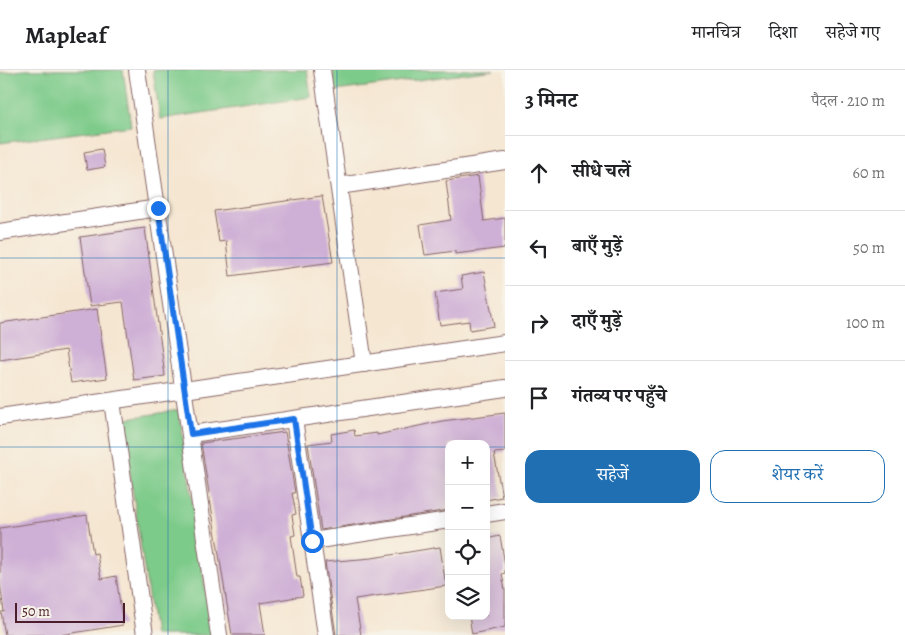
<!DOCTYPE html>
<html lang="hi">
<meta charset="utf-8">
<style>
body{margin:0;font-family:Alegreya,"Noto Serif Devanagari",serif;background:#f2f2f2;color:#202124}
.controls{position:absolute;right:15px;bottom:15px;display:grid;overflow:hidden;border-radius:10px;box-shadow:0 5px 20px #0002}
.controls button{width:45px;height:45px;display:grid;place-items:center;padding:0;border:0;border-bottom:1px solid #e0e0e0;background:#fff;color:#202124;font:25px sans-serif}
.scale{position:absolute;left:15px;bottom:12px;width:110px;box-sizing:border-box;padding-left:5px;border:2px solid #4a1f2b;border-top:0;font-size:14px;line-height:18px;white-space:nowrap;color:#4a1f2b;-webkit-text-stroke:4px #f7f3e8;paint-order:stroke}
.stop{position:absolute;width:15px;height:15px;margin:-11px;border:4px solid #1a73e8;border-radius:50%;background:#fff}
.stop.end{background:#1a73e8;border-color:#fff;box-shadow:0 1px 5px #0008}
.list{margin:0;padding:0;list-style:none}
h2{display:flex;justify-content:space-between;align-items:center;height:65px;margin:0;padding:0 20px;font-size:21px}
h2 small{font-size:16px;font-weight:400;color:#757577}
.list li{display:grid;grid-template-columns:32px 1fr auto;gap:15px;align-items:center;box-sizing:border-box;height:75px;padding:0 20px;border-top:1px solid #e0e0e0}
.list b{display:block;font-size:19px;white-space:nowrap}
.list em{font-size:16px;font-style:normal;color:#757577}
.actions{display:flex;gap:10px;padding:15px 20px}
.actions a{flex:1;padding:11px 0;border:1px solid #1f6fb2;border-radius:15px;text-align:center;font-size:18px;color:#1f6fb2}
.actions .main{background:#1f6fb2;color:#fff}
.icon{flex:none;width:28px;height:28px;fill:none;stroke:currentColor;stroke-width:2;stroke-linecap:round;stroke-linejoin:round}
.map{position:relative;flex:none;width:505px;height:565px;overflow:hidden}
header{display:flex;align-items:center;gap:30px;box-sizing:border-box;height:70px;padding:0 25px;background:#fff;border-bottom:1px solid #e0e0e0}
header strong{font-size:24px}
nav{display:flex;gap:28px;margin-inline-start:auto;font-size:18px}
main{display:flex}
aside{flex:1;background:#fff}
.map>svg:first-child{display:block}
.green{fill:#7dcb8a;stroke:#64755a}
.building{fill:#ceafd5}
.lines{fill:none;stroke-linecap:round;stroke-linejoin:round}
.minor-casing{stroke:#866565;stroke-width:18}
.minor{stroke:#fff;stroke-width:16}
.route{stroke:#1a73e8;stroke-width:6}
.grid{fill:none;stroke:#1f6fb2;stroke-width:1;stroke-opacity:0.55}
</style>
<header>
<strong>Mapleaf</strong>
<nav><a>मानचित्र</a><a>दिशा</a><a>सहेजे गए</a></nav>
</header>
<main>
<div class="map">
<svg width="505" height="565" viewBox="0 0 505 565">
<rect width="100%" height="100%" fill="#f7f3e8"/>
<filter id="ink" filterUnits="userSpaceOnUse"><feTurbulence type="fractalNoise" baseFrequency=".02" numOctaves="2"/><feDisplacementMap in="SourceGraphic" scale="10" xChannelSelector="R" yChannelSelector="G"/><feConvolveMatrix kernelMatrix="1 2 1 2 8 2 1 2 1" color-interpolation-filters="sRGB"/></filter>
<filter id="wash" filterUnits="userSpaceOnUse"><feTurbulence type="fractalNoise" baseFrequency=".0096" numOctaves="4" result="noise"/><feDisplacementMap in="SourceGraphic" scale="20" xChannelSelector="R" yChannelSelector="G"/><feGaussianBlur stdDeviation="1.12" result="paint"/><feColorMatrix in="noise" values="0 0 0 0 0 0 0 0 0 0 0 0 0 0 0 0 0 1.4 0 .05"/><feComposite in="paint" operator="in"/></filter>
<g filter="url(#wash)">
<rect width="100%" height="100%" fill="#f5e6d1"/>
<g class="green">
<path d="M25,0H123L131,56L0,73V3Z"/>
<path d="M153,0H307L311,27L160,49Z"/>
<path d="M333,0H494L335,21Z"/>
<path d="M179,340L212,565H154L122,349Z"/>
</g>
<g id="blocks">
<g class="building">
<path d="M102,79L105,97L87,100L84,82Z"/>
<path d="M478,106L484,151L505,148V178L455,184V181L425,185L420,155L451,150L446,111Z"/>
<path d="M322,126L333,192L230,206L226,171L219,172L214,141Z"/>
<path d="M145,158L165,306L134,310L123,232L90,236L80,167Z"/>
<path d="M484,202L494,256L470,260L469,251L440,255L435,223L463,219L461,206Z"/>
<path d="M97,239L107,308L71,313L66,280L0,290V253Z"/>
<path d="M505,343V382L494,383L502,427L486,430V374H449V440L321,460L308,374L332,371L331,364L354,360L355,366L377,363V365L442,351Z"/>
<path d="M285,362L295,423H292L296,444L292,445L295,465L291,466L297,507H300L303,526L260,533L265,565H232L201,373Z"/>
<path d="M87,445L93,484L97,483L101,509L116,506L123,555L60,565H5L1,542H4L0,513V458Z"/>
<path d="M500,466L505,495V503L502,504L505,520V557L472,564L469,546H486V469Z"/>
<path d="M440,477L446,516L355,529L361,565H336L325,492L372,488Z"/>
</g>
</g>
</g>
<g filter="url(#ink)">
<use href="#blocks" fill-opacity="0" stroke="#866565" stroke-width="1"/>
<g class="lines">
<defs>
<g id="minor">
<path d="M137,0L219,565"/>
<path d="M322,0L364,294"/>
<path d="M339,116L505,91"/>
<path d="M0,162L158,138"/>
<path d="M112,331L145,565"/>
<path d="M0,347L505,273"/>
<path d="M294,349L326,565"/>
<path d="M191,364L505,318"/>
<path d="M486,444L505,441"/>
<path d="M312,471L449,450"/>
</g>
</defs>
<use href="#minor" class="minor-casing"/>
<use href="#minor" class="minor"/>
</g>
</g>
<g class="lines" filter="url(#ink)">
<path class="route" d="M158,138L191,364L294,349L312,471"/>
</g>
<path class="grid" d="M168,0V565M337,0V565M0,188H505M0,377H449M486,377H505"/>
</svg>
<div class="controls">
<button>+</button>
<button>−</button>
<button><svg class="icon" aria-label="locate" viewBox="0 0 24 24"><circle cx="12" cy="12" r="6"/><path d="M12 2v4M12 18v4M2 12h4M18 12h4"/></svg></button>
<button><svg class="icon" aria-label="layers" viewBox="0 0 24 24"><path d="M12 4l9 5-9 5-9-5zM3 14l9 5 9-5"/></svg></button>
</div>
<div class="scale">50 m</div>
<div class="stop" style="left:312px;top:471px"></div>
<div class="stop end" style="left:158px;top:138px"></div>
</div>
<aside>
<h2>3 मिनट<small>पैदल · 210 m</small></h2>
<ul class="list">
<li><svg class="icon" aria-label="ahead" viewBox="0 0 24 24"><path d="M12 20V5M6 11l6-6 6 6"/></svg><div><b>सीधे चलें</b></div><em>60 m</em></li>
<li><svg class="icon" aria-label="left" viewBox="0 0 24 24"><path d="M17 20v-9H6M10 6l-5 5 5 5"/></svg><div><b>बाएँ मुड़ें</b></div><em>50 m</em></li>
<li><svg class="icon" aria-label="right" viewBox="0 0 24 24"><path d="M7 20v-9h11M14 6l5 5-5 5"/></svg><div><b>दाएँ मुड़ें</b></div><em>100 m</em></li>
<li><svg class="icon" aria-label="arrive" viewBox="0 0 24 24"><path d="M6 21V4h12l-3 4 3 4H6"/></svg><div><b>गंतव्य पर पहुँचे</b></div></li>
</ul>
<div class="actions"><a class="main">सहेजें</a><a>शेयर करें</a></div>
</aside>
</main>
